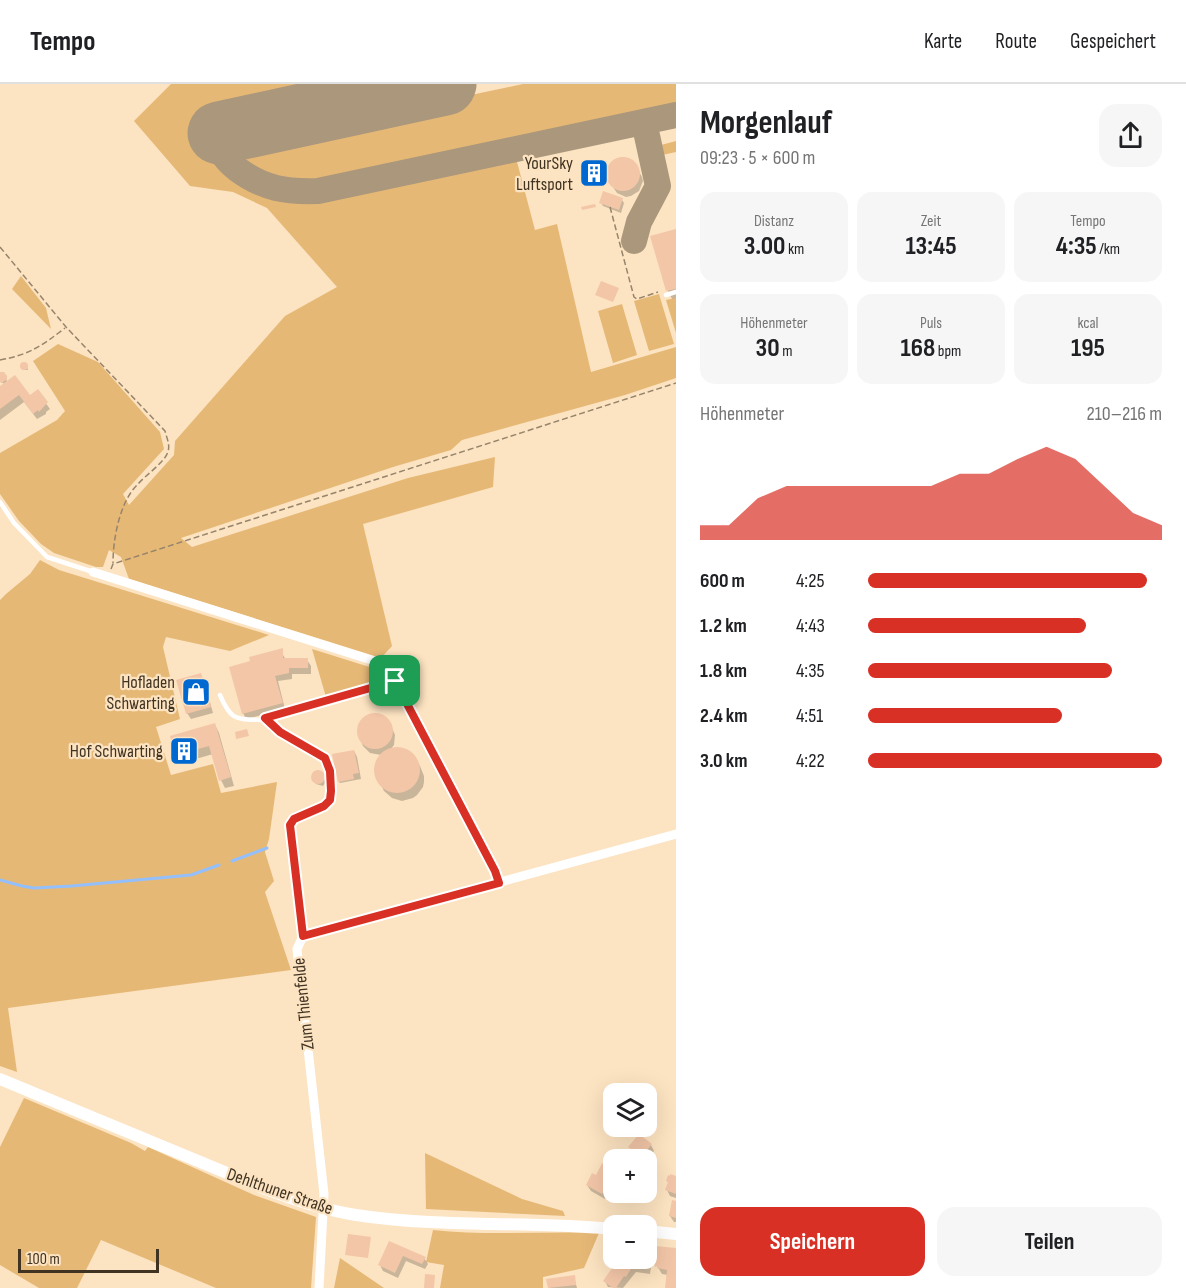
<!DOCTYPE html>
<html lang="de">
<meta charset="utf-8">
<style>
:root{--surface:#fff;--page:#f6f6f6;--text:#202124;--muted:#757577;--line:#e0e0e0;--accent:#d93025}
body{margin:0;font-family:"Sofia Sans Condensed",sans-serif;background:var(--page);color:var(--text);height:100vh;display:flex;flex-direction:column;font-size:22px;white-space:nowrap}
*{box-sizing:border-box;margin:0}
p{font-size:20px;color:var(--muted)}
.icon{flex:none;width:33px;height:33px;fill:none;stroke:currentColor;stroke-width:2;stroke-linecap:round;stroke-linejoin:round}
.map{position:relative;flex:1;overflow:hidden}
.sheet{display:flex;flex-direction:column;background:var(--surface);width:510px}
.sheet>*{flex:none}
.controls{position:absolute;left:603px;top:999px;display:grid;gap:12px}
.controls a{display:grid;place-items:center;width:54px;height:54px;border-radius:12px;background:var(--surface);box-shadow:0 6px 24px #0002;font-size:30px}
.scale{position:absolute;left:18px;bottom:15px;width:141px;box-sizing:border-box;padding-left:6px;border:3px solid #403322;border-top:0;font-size:16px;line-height:21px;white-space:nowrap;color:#403322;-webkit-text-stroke:4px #fce3c1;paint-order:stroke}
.pin{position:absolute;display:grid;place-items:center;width:51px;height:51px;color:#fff;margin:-26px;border-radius:12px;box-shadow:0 3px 9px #0006}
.round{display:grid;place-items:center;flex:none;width:63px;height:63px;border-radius:18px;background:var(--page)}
.summary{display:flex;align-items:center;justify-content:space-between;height:102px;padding:0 24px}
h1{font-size:33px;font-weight:700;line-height:45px}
.figures{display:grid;grid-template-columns:repeat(3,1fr);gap:9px;height:102px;padding:6px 24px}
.figures div{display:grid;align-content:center;border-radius:15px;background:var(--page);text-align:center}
.figures b{font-size:26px;font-weight:700}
.figures small{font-size:16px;font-weight:400}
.figures p{font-size:16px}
.chart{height:168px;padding:12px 24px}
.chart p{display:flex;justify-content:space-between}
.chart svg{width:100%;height:108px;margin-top:6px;fill:var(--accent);opacity:.7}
.cta{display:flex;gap:12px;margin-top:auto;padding:12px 24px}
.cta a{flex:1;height:69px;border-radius:18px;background:var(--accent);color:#fff;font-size:24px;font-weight:700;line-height:69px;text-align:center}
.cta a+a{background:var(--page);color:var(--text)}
ul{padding:0 24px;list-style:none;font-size:20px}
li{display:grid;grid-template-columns:96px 72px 1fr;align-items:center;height:45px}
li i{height:15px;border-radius:8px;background:var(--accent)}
header{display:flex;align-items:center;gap:36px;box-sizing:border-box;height:84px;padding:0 30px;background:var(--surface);border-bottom:2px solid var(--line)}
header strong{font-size:28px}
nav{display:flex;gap:33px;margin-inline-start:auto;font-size:21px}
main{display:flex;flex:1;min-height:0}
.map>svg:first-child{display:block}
</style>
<header>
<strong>Tempo</strong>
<nav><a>Karte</a><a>Route</a><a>Gespeichert</a></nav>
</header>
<main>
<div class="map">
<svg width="676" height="1204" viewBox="0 0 676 1204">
<rect width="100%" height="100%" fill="#fce3c1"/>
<path fill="#e6b876" d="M171,0H373L196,38L201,68C240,93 265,114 313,113L515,70L535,146L557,140L591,288L676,263V294L625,311L462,356L451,366L393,383L181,454L192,463L408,394L495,373L493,403L363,440L392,562L381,574L129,495L121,473L109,466L103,483H96L54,469L41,460L19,437L0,410V369L57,336L65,327L33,277L58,260L98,278L160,348L164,365L123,410L129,421L174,371L175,357L285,232L337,203L267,124L233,108L190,102L134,37Z
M523,0H676V25L313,101C278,101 265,97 236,79C233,70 233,67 239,60Z
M676,57V68L662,71L661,61Z
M21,192L46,224L51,245L12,205Z
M659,210L674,260L649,267L634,217Z
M676,214V249L666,216Z
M622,220L637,271L613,279L598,227Z
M40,476L59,486L269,551L230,567L166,553L163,563L180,635L156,643L171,691L213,680L221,709L277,698L269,755L265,768L274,797L265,808L291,886L8,924L17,988L0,982V516L6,510L30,490Z
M312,565L379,586L383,595L326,613Z
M24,1014L131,1059L145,1067L148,1063L254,1111L316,1133L311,1204H216L101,1156L77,1204H39L0,1181V1063Z
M425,1069L522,1115L563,1127L565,1132L426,1125Z
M433,1146C487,1152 543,1147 599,1149L584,1184L543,1193V1204H440L444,1181L426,1178Z
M340,1174L384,1204H334Z"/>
<path fill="#0003" d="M618,74H623L633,77L642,93L643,97L639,107L631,112L626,113L617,109L607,94L606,89L610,80Z
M596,79L602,102L596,103L594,99Z
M622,116L624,119L621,129L603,122L601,119Z
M676,146V214L672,215L668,207L652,153Z
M23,280H26L28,286H23Z
M0,289L6,292L7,299L29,313L37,307L50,325L46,328V330L37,335L24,318L0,336V303L5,300L0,298Z
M283,571L286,576H307L311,582V590H292V595L278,597L285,625L246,635L243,629Z
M201,591L204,597L213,629L191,635L187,629Z
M378,630L383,632L390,639L395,651L394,661L390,666L397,664L407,667L415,674L420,682L424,692V698L423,703L417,711L413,714L402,717L392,714L384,707L377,693L375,683L381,671L370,669L363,662L360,655L358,651V641L361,637L368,631Z
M215,641L219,649L234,702L225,704L221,696L213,670L182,679L177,671L172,653Z
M354,667L357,673L361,695L340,699L339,698Z
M316,688L322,689L324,694L326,698L323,702L316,700L314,696L313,692Z
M651,1061L654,1067L646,1076H627L633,1068L630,1063Z
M611,1085L614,1092L609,1100L611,1103L605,1115L591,1107L587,1101L596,1093Z
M676,1094V1114L670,1112L667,1106Z
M676,1118V1138H674L670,1132Z
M390,1159L424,1174L428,1180L425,1185L406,1177L398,1194L383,1187L380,1181Z
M676,1166V1204H666L668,1191L662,1190L654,1177Z
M648,1172L652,1178L650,1190L636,1188L623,1204L608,1203L605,1197L618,1178L614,1174H646Z
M574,1193L577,1204H549L548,1196Z"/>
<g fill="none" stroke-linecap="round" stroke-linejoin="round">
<path stroke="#93c0fc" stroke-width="3" d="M232,777L267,764
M0,796L22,802L34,804L72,802L191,791L219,781"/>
<path stroke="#aa977c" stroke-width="26" d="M219,49C219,53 219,58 220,63C223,73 230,79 237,85C264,105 286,108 318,107L676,31
M634,157L639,138L658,102L644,38"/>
<path stroke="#aa977c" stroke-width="63" d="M219,49L445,0"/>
</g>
<path fill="#f3c6a8" d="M606 90a17 17 0 1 1 34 0a17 17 0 1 1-34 0Z
M596,78L601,98L592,100L588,79Z
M603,107L623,114L619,126L599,119Z
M595,120L596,123L582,126L581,123Z
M676,145V205L666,207L650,152Z
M601,197L619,204L613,218L595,211Z
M20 282a4 4 0 1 1 8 0a4 4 0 1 1-8 0Z
M0,288H4L7,292V295L2,299L0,298Z
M15,291L30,311L38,305L48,318L39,328L38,326L33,330L19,311L0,325V302Z
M283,564V574H308V584H289V589L275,592L283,619L242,630L229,583L250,577L249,573Z
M201,589L211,623L186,630L176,596Z
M357 647a18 18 0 1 1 36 0a18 18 0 1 1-36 0Z
M215,639L231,693L219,697L209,662L176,671L170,652Z
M247,645L249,652L236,655L235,648Z
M374 686a23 23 0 1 1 46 0a23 23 0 1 1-46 0Z
M354,666L359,689L353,690L354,695L338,698L332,670Z
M311 693a7 7 0 1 1 14 0a7 7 0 1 1-14 0Z
M639,1050L652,1060L639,1076H625L632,1066L628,1063Z
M602,1079L612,1084L606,1095L609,1096L602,1110L586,1101L592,1089L596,1091Z
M670,1090L676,1092V1110L665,1106L668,1098L666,1097L668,1091L670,1092Z
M672,1116L676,1117V1134L669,1132Z
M348,1150L371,1153L368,1174L345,1171Z
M389,1157L426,1173L422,1180L403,1172L395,1189L378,1181Z
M655,1162L676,1164V1204H665L667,1186L657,1184V1182L655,1183L654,1177H653Z
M646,1171H649L647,1185L632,1183L626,1193L624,1192L616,1204H613L603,1197L619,1174H646Z
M425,1190L435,1191L434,1204H424Z
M575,1191L576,1201L548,1204L546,1195Z"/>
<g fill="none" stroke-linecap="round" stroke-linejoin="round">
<path stroke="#96846b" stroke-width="1.5" stroke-dasharray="6 3" stroke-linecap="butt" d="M610,123L634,213L637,215L658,208
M0,163L66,243L165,347C167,355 171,362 167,370C164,378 145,392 138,400C120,417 113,454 113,479
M0,276C29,271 43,261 65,244
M111,485L113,480L676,299
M623,1138L639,1140"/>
<path stroke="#fff" stroke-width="4.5" d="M666,211L676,208
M0,418L14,439L47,473L93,488
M220,611C231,637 236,635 261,636L395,597
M265,634L280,648L325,674L330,687L331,707L330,716L324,722L293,735L290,741L303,852"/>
<path stroke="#fff" stroke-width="9" d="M93,488L381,579L395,597L495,787L499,799
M319,1204L324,1110L297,865L303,852L676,750"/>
<path stroke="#fff" stroke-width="12" d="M0,995L263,1104C293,1115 324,1126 356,1131C441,1144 528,1137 614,1145
M646,1147L676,1150"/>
</g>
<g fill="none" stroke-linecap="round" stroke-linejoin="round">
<g stroke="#fff" stroke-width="12">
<path id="route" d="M395,597L495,787L499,799L303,852L290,741L294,735L324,722L330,716L331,707L330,687L325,674L280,648L265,634Z"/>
</g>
<use href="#route" stroke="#d93025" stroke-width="8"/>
</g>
<defs>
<g id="building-square" transform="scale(1.5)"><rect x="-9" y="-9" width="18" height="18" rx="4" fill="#0069d1" stroke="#fce3c1"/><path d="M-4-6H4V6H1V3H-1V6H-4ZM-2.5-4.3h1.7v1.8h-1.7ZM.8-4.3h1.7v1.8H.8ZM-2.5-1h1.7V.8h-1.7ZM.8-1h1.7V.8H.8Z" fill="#fff"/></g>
<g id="shop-square" transform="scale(1.5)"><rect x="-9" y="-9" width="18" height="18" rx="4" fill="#0069d1" stroke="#fce3c1"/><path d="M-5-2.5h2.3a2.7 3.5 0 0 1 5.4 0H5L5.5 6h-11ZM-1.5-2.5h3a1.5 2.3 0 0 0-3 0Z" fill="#fff"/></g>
</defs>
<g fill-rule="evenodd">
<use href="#building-square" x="594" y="89"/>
<use href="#shop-square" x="196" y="608"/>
<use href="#building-square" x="184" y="667"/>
</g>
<g text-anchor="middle" stroke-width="4.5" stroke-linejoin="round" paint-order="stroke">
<g font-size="18" fill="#403322" stroke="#fce3c1" text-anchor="end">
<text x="573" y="85">YourSky<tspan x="573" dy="21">Luftsport</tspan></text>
<text x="175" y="604">Hofladen<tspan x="175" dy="21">Schwarting</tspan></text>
<text x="163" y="673">Hof Schwarting</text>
</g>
<g font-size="18" fill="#403322" stroke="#fce3c1">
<text transform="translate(303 920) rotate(-96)" y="6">Zum Thienfelde</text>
<text transform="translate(280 1107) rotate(19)" y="6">Dehlthuner Straße</text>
</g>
</g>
</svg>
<div class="controls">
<a><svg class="icon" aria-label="layers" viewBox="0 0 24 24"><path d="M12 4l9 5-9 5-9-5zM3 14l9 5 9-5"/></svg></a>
<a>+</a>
<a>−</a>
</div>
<div class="scale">100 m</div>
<div class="pin" style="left:395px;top:597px;background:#1e9e55"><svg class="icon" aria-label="arrive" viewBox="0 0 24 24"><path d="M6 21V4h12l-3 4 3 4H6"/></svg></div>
</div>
<section class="sheet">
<div class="summary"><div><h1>Morgenlauf</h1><p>09:23 · 5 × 600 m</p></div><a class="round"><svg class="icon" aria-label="share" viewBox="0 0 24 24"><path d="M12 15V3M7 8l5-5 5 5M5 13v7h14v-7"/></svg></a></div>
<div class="figures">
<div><p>Distanz</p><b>3.00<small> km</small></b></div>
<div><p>Zeit</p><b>13:45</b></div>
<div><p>Tempo</p><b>4:35<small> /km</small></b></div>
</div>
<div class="figures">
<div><p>Höhenmeter</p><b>30<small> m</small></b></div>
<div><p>Puls</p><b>168<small> bpm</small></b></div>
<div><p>kcal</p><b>195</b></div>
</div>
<div class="chart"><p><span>Höhenmeter</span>210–216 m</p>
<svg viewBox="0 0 160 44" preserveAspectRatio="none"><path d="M0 44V38L10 38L20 27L30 22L40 22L50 22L60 22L70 22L80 22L90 17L100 17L110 11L120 6L130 11L140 22L150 33L160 38V44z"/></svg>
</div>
<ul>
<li><b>600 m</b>4:25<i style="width:95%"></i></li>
<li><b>1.2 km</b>4:43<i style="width:74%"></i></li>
<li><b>1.8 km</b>4:35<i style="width:83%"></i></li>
<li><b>2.4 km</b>4:51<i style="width:66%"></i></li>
<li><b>3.0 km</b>4:22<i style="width:100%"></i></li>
</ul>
<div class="cta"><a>Speichern</a><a>Teilen</a></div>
</section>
</main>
